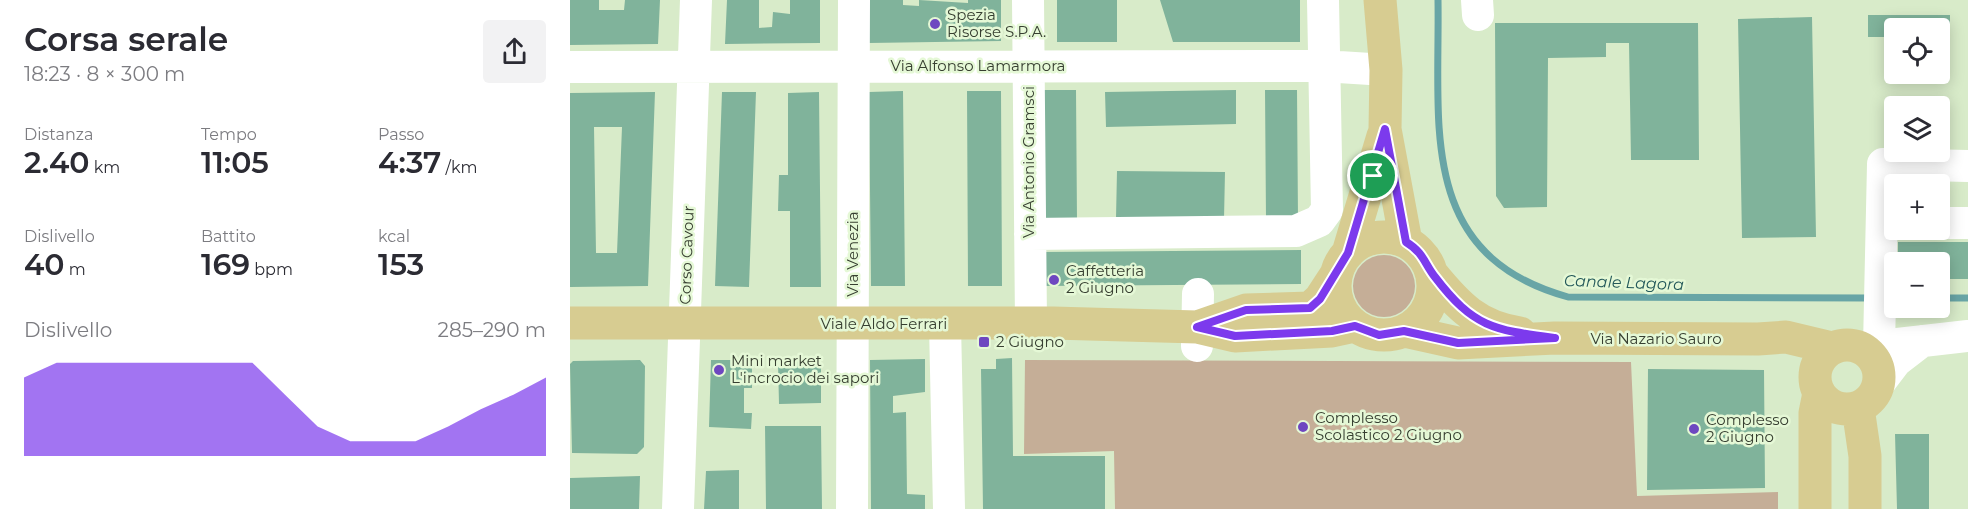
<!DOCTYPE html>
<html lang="it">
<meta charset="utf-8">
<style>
:root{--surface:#fff;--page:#f2f2f3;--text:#2b2b33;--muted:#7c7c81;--accent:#7c3aed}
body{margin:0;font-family:Montserrat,sans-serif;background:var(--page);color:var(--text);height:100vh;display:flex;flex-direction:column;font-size:22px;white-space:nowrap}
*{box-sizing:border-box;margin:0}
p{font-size:20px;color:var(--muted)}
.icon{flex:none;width:33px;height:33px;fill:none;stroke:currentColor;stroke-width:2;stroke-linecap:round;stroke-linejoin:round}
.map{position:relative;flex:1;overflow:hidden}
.drawer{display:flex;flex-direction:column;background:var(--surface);width:570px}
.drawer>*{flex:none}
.tools{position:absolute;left:1314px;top:18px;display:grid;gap:12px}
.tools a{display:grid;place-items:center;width:66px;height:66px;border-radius:6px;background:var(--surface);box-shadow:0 3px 15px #0003;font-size:30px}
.pin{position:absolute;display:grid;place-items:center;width:51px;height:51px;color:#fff;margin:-26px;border:3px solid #fff;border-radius:50%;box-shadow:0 2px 6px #0007}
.round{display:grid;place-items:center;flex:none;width:63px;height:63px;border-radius:6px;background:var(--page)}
.headline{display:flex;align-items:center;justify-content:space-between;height:102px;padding:0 24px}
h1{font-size:33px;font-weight:600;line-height:45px}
.figures{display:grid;grid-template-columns:repeat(3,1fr);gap:9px;height:102px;padding:6px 24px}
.figures div{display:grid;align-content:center}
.figures b{font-size:30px;font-weight:600}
.figures small{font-size:16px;font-weight:400}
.figures p{font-size:16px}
.chart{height:168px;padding:12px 24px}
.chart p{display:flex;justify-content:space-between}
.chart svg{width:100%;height:108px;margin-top:6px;fill:var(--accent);opacity:.7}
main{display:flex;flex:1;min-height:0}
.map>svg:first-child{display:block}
</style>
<main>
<section class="drawer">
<div class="headline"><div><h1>Corsa serale</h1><p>18:23 · 8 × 300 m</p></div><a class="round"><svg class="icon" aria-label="share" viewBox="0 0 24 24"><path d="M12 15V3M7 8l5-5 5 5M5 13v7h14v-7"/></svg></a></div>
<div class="figures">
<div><p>Distanza</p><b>2.40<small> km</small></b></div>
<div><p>Tempo</p><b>11:05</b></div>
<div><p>Passo</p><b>4:37<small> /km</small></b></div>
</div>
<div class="figures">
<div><p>Dislivello</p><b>40<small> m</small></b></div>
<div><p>Battito</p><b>169<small> bpm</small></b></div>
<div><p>kcal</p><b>153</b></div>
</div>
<div class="chart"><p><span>Dislivello</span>285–290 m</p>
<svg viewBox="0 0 160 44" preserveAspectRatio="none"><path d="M0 44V12L10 6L20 6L30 6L40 6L50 6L60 6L70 6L80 19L90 32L100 38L110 38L120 38L130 32L140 25L150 19L160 12V44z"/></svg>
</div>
</section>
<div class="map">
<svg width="1398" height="509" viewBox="0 0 1398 509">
<rect width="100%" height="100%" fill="#d8ebc9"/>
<path fill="#c5ae97" d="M783 286a31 31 0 1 1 62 0a31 31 0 1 1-62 0Z
M455,360L1061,362L1067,496L1208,492V509H545L544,451L454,454Z"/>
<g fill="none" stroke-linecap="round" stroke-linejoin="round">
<path stroke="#68a5a6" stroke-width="7" d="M868,0C870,125 846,255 998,297L1301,298
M1370,298H1398"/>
</g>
<path fill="#80b39b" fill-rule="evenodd" d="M0,0H29V10H54L55,0H90L88,44L0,45Z
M157,0H189V28L202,27L203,12L220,14V0H250V43L155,44Z
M298,0H333V5L349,6V0L398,3V0H431V41L299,43Z
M487,0H547V42H487Z
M590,0H730V42H603Z
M1298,15H1380V37H1370V28H1324V37H1298Z
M1242,17L1246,237L1172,238L1168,19Z
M925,23H1128L1129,160H1061L1059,43H1036V57L978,58L977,207L934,208L926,196Z
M471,90H506L507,221H472Z
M666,90V124L536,127L535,92Z
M695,90H727L728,220H696Z
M333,91L335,286H301L299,92Z
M397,91H431L432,286H398Z
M85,92L78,286L0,287V93ZM24,127H52L47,253H26Z
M152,92H186L179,287L145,286Z
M249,92L251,287H220V211H208L209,175H218V93Z
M547,171L655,172L654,219L546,218Z
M1328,242H1398V279H1370V262H1328Z
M731,250V284L472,286V252Z
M442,358L443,456H535V509H413L411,369H426V359Z
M355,359V392L323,396V413L336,412L337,494L355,495V509H301L300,360Z
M70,360L75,366L74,447L67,454L2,453L0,364L3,361Z
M141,360H182V388H174V413H182L181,429L139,427Z
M251,360V403L209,404L208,362Z
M1078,369L1194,370L1195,488L1077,490Z
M195,426H251L252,509H196Z
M1325,434H1359V509H1327Z
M169,470V509H134L136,471Z
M70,476L69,509H0V478Z"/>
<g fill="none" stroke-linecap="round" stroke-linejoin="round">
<path stroke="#fff" stroke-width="32" d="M458,0L461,323
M907,0L908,15
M0,67L753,66L816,70
M1370,223H1398
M460,234L726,231L749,221L757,210L753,0
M375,324L379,509
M627,346L628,294
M1309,346L1313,164L1398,166
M1292,348L1398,336
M1310,382L1326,361L1352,341
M108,509L126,0
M282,509L284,0"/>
<path stroke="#d7cc91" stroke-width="33" d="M810,0L816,70L815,129L836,242
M765 286a49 49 0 1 1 98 0a49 49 0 1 1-98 0Z
M778,253L813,136
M862,274C888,306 908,327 950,333
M0,323H483L627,327L665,336L762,331L785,326
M627,327L676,310L740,308L750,299L767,273
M834,331L888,343L985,338L1188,339L1216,337L1262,348
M1245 377a32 32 0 1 1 64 0a32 32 0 1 1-64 0Z
M1288,408L1295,456V509
M1245,509V413L1249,393"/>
</g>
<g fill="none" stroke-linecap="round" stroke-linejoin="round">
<g stroke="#fff" stroke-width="12">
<path id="route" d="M815,129L836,242C854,253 854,263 865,277C904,328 924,330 985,338L888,343L834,331L809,335L785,326L762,331L665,336L627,327L676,310L740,308L750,299L778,253Z"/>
</g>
<use href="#route" stroke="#7c3aed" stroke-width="8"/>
</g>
<g fill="#6e47c0" stroke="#e5f8d6" stroke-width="2">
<circle cx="365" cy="24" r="6"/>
<circle cx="484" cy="280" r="6"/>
<rect x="408" y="336" width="12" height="12" rx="3"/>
<circle cx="149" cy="370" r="6"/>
<circle cx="733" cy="427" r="6"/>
<circle cx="1124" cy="429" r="6"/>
</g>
<g text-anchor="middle" stroke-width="5" stroke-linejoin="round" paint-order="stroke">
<g font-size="15" fill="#373f31" stroke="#e5f8d6" text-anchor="start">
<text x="377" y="20">Spezia<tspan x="377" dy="17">Risorse S.P.A.</tspan></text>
<text x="496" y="276">Caffetteria<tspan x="496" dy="17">2 Giugno</tspan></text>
<text x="426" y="347">2 Giugno</text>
<text x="161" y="366">Mini market<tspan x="161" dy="17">L'incrocio dei sapori</tspan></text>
<text x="745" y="423">Complesso<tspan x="745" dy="17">Scolastico 2 Giugno</tspan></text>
<text x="1136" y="425">Complesso<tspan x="1136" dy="17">2 Giugno</tspan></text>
</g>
<g font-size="15" fill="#373f31" stroke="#e5f8d6">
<text x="408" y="71">Via Alfonso Lamarmora</text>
<text transform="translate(459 162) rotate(-90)" y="5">Via Antonio Gramsci</text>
<text transform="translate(283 254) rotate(-90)" y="5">Via Venezia</text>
<text transform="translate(117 255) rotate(-88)" y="5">Corso Cavour</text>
<text x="314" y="329">Viale Aldo Ferrari</text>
<text x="1086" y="344">Via Nazario Sauro</text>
</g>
<g font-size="16" font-style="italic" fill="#24595a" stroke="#e5f8d6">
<text transform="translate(1054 282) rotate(2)" y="6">Canale Lagora</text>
</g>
</g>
</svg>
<div class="tools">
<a><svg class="icon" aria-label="locate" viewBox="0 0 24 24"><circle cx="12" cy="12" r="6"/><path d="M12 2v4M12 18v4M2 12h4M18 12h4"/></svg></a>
<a><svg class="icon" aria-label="layers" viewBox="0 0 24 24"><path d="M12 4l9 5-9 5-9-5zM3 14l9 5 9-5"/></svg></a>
<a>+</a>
<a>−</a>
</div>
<div class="pin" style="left:803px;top:176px;background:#1e9e55"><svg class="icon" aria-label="arrive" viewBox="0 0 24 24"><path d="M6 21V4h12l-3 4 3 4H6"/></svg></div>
</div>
</main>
